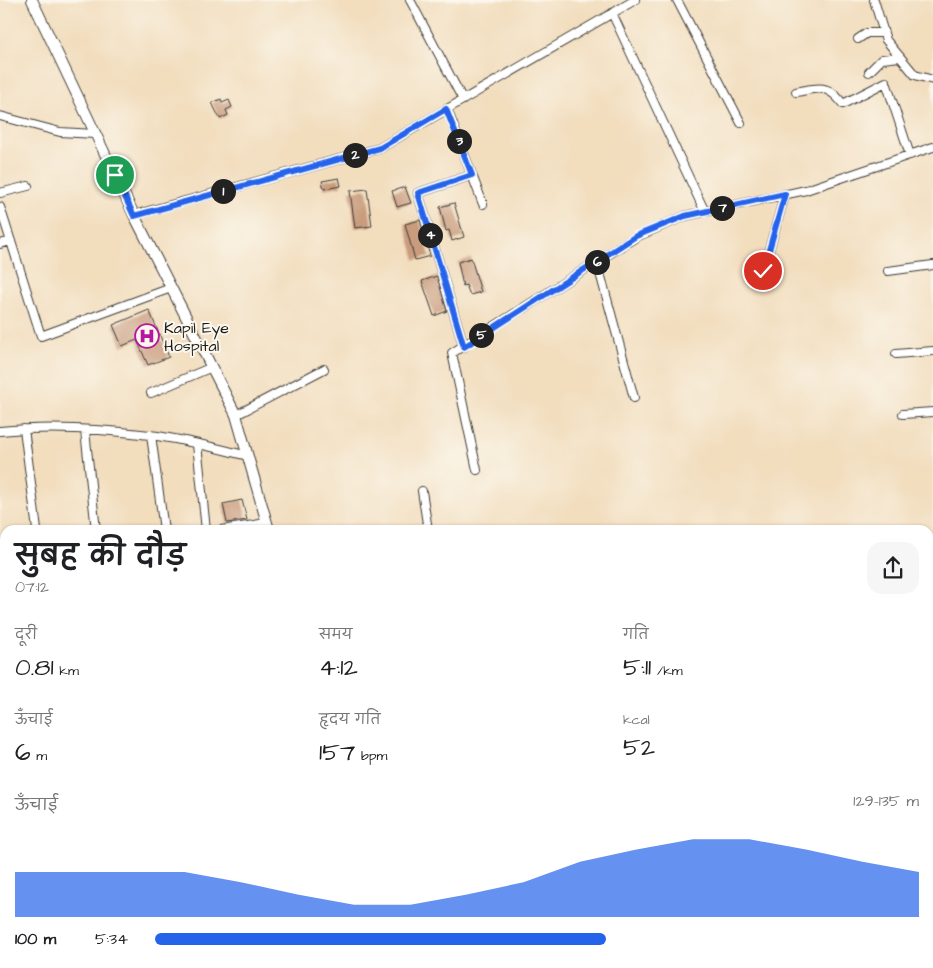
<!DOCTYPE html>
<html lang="hi">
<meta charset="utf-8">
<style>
:root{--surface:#fff;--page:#f6f6f6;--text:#202124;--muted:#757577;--accent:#2563eb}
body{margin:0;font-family:"Architects Daughter","Playpen Sans Deva",sans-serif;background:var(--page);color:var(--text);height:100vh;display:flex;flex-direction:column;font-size:19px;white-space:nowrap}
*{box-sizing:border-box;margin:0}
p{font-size:16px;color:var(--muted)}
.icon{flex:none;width:28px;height:28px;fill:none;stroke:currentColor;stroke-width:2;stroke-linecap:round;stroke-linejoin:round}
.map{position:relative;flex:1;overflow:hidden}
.panel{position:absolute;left:0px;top:525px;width:934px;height:444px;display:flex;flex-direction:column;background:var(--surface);border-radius:15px 15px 0 0;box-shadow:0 1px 4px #0004}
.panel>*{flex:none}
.pin{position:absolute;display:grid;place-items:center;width:42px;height:42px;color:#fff;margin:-21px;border:2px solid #fff;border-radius:50%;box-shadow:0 1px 5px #0007}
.km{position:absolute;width:25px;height:25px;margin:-12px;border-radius:50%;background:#222;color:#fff;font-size:14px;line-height:25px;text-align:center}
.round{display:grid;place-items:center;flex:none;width:52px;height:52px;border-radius:15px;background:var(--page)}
.summary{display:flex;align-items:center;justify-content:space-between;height:85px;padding:0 15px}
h1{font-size:28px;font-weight:600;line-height:38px}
.stats{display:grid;grid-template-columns:repeat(3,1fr);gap:8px;height:85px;padding:5px 15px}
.stats div{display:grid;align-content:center}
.stats b{font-size:25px;font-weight:600}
.stats small{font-size:14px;font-weight:400}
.stats p{font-size:14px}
.chart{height:140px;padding:10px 15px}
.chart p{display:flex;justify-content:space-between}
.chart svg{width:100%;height:90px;margin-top:5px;fill:var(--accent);opacity:.7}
ul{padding:0 15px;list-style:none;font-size:16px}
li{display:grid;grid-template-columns:80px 60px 1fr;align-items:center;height:38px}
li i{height:12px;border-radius:6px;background:var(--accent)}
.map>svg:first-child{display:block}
</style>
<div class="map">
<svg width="933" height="968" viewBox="0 0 933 968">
<rect width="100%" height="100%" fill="#fbf7ec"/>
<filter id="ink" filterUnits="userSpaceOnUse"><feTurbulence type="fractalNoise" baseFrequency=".02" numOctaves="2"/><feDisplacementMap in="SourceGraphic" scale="10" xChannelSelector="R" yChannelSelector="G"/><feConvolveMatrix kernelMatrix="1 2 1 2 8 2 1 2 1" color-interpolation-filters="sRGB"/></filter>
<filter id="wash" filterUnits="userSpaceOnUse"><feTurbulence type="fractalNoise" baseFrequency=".0096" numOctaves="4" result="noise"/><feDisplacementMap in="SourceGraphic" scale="20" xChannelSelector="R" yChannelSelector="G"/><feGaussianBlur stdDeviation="1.12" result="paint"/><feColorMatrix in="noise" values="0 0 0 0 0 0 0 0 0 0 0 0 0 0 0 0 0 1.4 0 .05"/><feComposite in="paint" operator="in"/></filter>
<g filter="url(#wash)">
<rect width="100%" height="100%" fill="#f2ddbd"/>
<g id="blocks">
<path fill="#c99c7e" d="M221,99L222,103L229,100L232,107L226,110L228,115L220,119L212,103Z
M339,178L341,186L324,189L322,181Z
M405,187L411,203L397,207L392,191Z
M367,189L372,226L355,228L350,191Z
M454,203L464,237L452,241L449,230L446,231L440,207Z
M420,220L430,256L415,260L405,224Z
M471,258L481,292L470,295L466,285L463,286L458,262Z
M437,276L447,311L434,316L422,281Z
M149,310L169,357L148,365L137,340L122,346L113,325Z
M242,500L247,520L227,523L223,504Z"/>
</g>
</g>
<g filter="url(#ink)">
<use href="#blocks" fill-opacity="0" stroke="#3c3934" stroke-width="1"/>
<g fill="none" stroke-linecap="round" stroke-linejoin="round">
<g stroke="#3c3934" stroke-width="10">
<path id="minor" d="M410,0L463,100
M677,0L741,123
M874,0L886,40L915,75L933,80
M612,13L705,212
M858,39L867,33H884
M869,72L882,59L900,57
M796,92C819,88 827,83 843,104L886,82L910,155
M447,109L483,204
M0,116L60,132L95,134
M0,193L28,186
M0,207L41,336L171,288
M134,215L380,148L635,0
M0,244L11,241
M597,262L634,398
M763,271L785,194
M888,271L933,265
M464,347L418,193L472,175
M896,354L933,351
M151,393L212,367
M903,414L933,412
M236,415L324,369
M24,429L37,530
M0,431C49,426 101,429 150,435C183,439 216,448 248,456
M85,431L96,530
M151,435L164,530
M197,444L206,530
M477,470L452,353L636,237L685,216L806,190L933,147
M422,491L428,530
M221,530L267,523
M0,562L5,561
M0,701L5,700
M0,774L5,773
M929,800H933
M0,877L5,890
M0,909L5,907
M188,964L191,968
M253,964L255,968
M318,964L320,968
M621,964L622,968
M715,964L716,968
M885,964V968
M35,968L40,964
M165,968L167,964"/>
</g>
<g stroke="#3c3934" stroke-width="12">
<path id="tertiary" d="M32,0L134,215L236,415L269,530
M399,964L400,968"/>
</g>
<use href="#minor" stroke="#fff" stroke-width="8"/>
<use href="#tertiary" stroke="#fff" stroke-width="10"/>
</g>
</g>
<g fill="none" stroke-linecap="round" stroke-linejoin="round" filter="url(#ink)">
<g stroke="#fff" stroke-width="10">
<path id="route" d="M115,175L134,216L380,148L446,109L472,175L418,193L464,347L636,236L685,216L785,194L763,271"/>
</g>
<use href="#route" stroke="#2563eb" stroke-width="6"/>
</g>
<defs>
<g id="hospital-ring" transform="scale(1.25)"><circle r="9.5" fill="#fbf7ec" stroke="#b5179e" stroke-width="1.5"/><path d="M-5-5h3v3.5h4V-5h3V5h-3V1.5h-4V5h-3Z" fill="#b5179e"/></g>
</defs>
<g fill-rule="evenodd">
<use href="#hospital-ring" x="147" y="336"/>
</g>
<g text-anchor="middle" stroke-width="4" stroke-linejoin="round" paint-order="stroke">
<g font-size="16" fill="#1c1c1c" stroke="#fbf7ec" text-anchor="start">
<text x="164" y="333">Kapil Eye<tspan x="164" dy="18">Hospital</tspan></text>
</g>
</g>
</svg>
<div class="pin" style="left:115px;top:175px;background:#1e9e55"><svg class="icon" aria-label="arrive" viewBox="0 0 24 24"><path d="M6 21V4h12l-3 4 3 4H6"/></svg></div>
<div class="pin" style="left:763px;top:271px;background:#d93025"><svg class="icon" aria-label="check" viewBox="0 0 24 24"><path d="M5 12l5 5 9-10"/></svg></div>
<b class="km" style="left:223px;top:191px">1</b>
<b class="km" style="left:355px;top:155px">2</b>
<b class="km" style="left:459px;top:141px">3</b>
<b class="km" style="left:430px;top:235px">4</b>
<b class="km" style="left:481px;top:335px">5</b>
<b class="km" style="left:597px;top:262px">6</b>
<b class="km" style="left:722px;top:208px">7</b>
<section class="panel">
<div class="summary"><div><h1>सुबह की दौड़</h1><p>07:12</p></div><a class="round"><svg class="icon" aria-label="share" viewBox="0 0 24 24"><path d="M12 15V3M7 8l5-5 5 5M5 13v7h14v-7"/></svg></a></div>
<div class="stats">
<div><p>दूरी</p><b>0.81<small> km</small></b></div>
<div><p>समय</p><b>4:12</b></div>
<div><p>गति</p><b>5:11<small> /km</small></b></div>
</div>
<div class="stats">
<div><p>ऊँचाई</p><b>6<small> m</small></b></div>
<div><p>हृदय गति</p><b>157<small> bpm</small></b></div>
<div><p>kcal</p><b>52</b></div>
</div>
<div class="chart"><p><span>ऊँचाई</span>129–135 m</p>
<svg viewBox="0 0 160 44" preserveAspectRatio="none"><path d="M0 44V22L10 22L20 22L30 22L40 27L50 33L60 38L70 38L80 33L90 27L100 17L110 11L120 6L130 6L140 11L150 17L160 22V44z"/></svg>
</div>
<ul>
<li><b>100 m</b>5:34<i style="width:59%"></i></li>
</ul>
</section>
</div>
